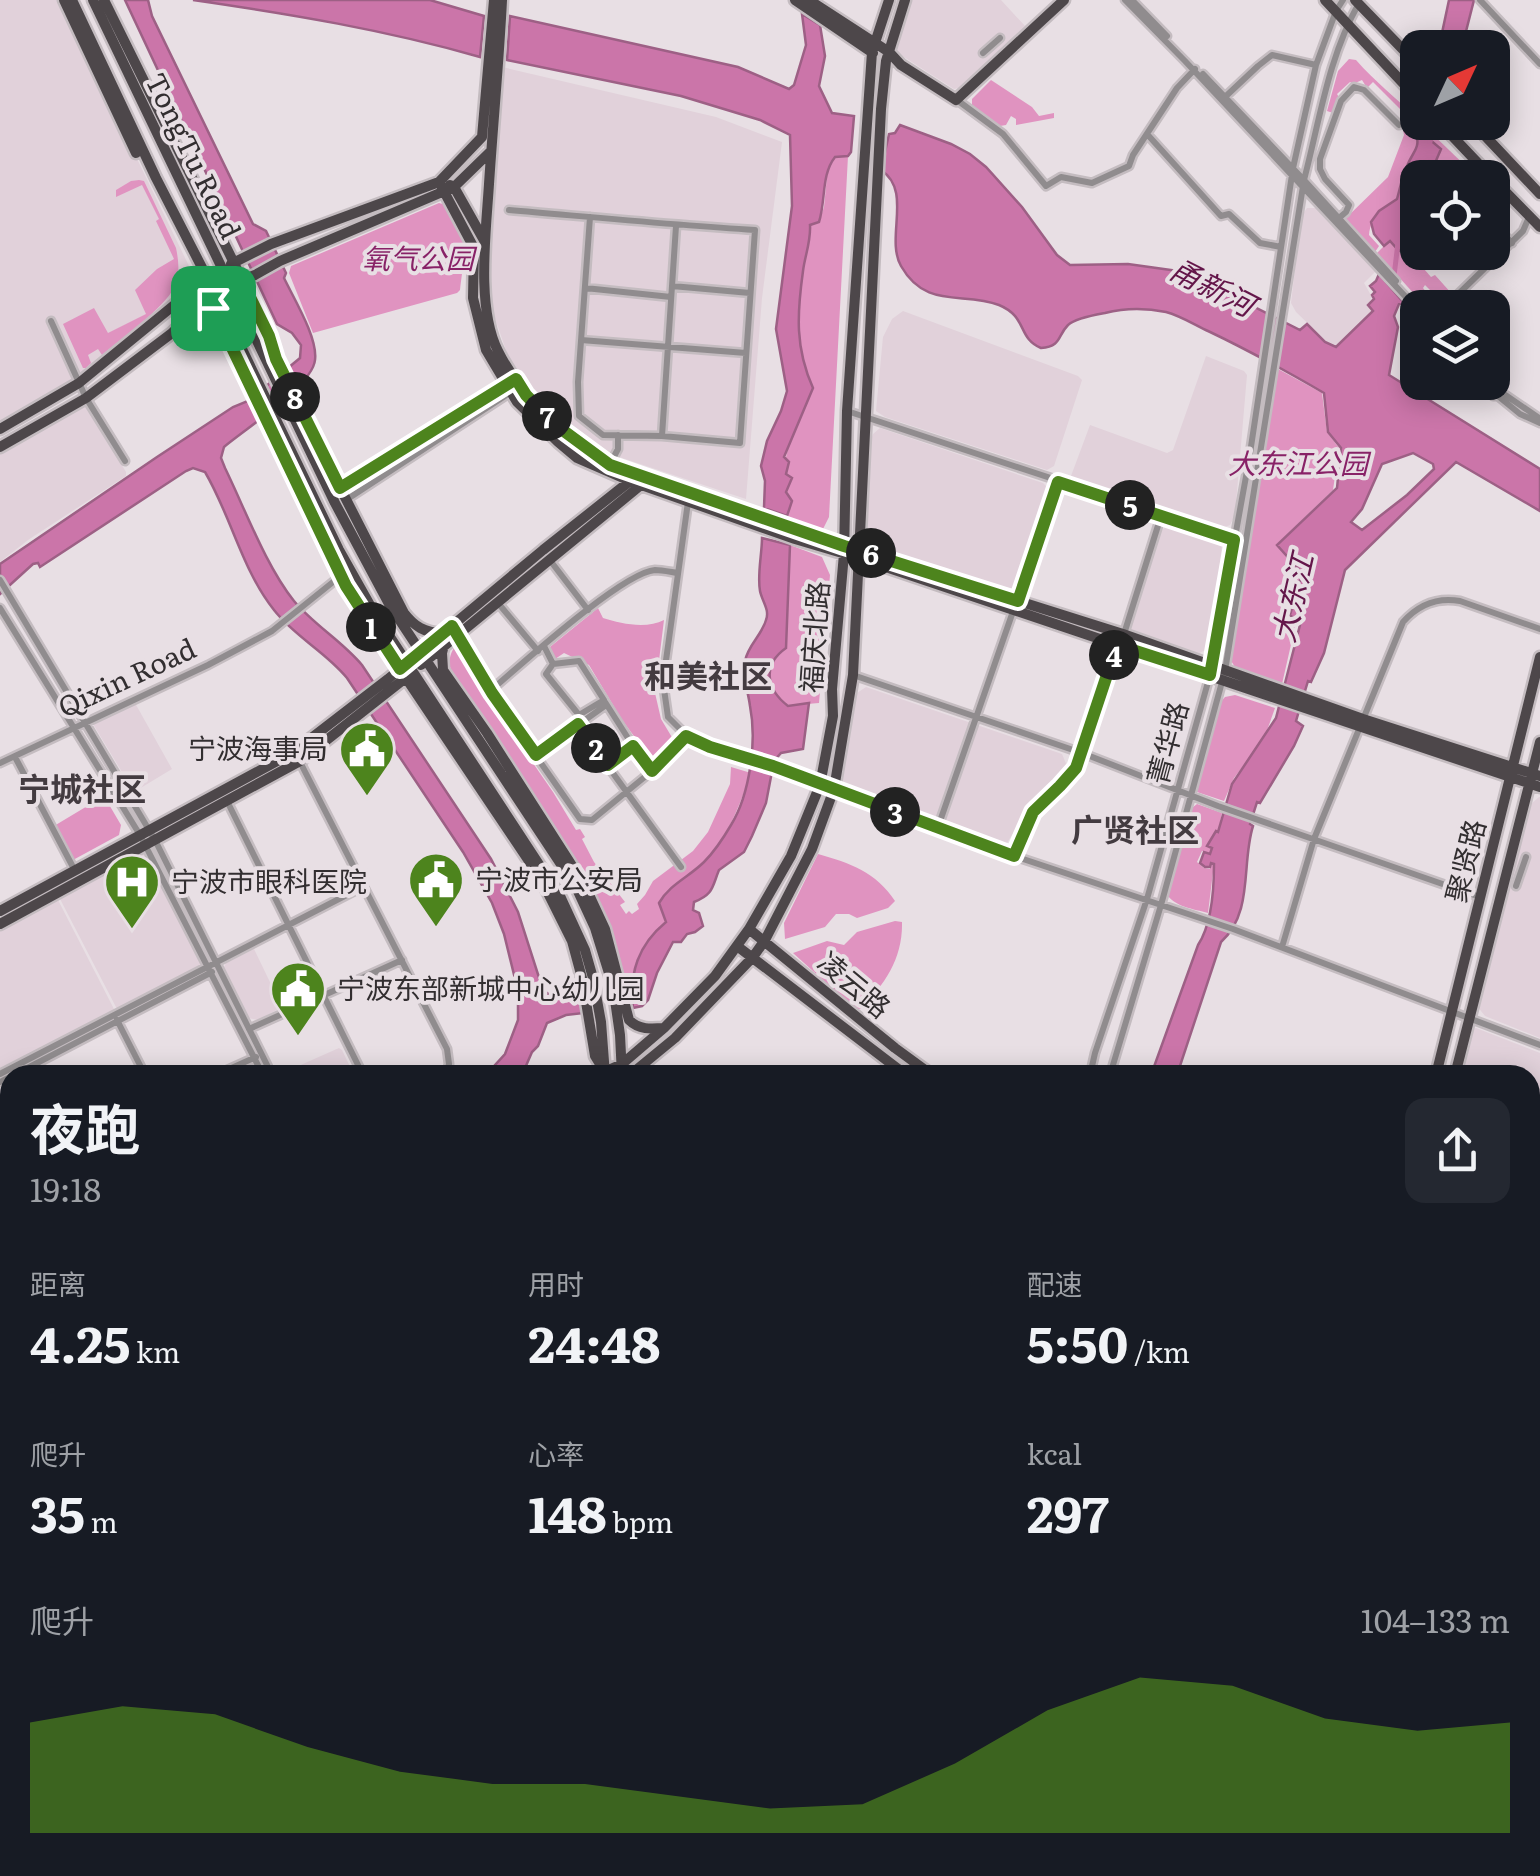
<!DOCTYPE html>
<html lang="zh">
<meta charset="utf-8">
<style>
:root{--surface:#171b24;--page:#242831;--text:#f1f3f6;--muted:#9ea1a6;--accent:#4d841d}
body{margin:0;font-family:Literata,"Noto Sans SC",serif;background:var(--page);color:var(--text);height:100vh;display:flex;flex-direction:column;font-size:38px;white-space:nowrap}
*{box-sizing:border-box;margin:0}
p{font-size:32px;color:var(--muted)}
.icon{flex:none;width:55px;height:55px;fill:none;stroke:currentColor;stroke-width:2;stroke-linecap:round;stroke-linejoin:round}
.map{position:relative;flex:1;overflow:hidden}
.panel{position:absolute;left:0px;top:1065px;width:1540px;height:812px;display:flex;flex-direction:column;background:var(--surface);border-radius:30px 30px 0 0;box-shadow:0 5px 25px #0003}
.panel>*{flex:none}
.needle{width:65px;rotate:46deg}
.buttons{position:absolute;left:1400px;top:30px;display:grid;gap:20px}
.buttons a{display:grid;place-items:center;width:110px;height:110px;border-radius:20px;background:var(--surface);box-shadow:0 5px 25px #0003;font-size:50px}
.pin{position:absolute;display:grid;place-items:center;width:85px;height:85px;color:#fff;margin:-42px;border-radius:20px;box-shadow:0 5px 15px #0006}
.km{position:absolute;width:50px;height:50px;margin:-25px;border-radius:50%;background:#222;color:#fff;font-size:28px;line-height:50px;text-align:center}
.round{display:grid;place-items:center;flex:none;width:105px;height:105px;border-radius:20px;background:var(--page)}
.head{display:flex;align-items:center;justify-content:space-between;height:170px;padding:0 30px}
h1{font-size:55px;font-weight:700;line-height:75px}
.stats{display:grid;grid-template-columns:repeat(3,1fr);gap:15px;height:170px;padding:10px 30px}
.stats div{display:grid;align-content:center}
.stats b{font-size:50px;font-weight:700}
.stats small{font-size:28px;font-weight:400}
.stats p{font-size:28px}
.chart{height:280px;padding:20px 30px}
.chart p{display:flex;justify-content:space-between}
.chart svg{width:100%;height:180px;margin-top:10px;fill:var(--accent);opacity:.7}
.map>svg:first-child{display:block}
</style>
<div class="map">
<svg width="1540" height="1876" viewBox="0 0 1540 1876">
<rect width="100%" height="100%" fill="#e8dfe4"/>
<path fill="#e1d1da" d="M0,0H60L189,266L191,278L183,288L96,365L68,385L0,422Z
M912,0H1001L1025,26L959,88L954,89L896,52Z
M502,67L716,117L782,142L762,298L746,499L619,457L595,446L560,423L530,392L508,356L491,307L488,268Z
M1307,208H1318L1376,271L1364,283L1372,297L1368,305L1372,311L1341,342L1336,345L1326,341L1296,312L1291,303L1301,217Z
M903,311L1078,376L1082,380L1054,466L1047,470L885,417L876,411L883,337L892,319Z
M1206,356L1244,371L1247,375L1235,515L1230,525L1220,529L1077,480L1071,476L1090,425L1167,453L1173,450Z
M83,406L87,407L126,472V476L28,540L0,562V452L38,429Z
M880,428L1043,483L1047,487L1049,493L1015,587L1011,592L1007,593L882,554L871,547L867,539L870,442L873,434Z
M1166,525L1222,544L1212,638L1205,650L1198,654L1137,636L1128,626L1158,536Z
M866,687L1062,754L1067,766L1060,779L1025,814L1007,843L997,846L847,789L842,782L852,716L857,693Z
M135,703L172,769L134,792L93,724Z
M1539,797H1540V1038L1485,1016L1477,1006L1525,816L1530,805Z
M144,850L204,966L117,1009L59,897Z
M57,898L115,1011L0,1071V928Z
M254,949L282,1007L258,1020L248,1018L224,972V967L226,963Z
M1476,1028L1540,1053V1311L1530,1307V1075H1457L1470,1029Z
M339,1048L342,1050L354,1075H278Z
M10,1807V1868H248L258,1876H0V1813Z"/>
<path fill="#e093c0" d="M1349,59L1356,60C1375,82 1397,98 1417,119L1418,122L1421,123L1477,177H1459L1458,172C1451,168 1445,170 1441,177H1429L1440,149L1416,128C1420,153 1416,146 1406,166C1402,176 1400,189 1397,199C1382,210 1371,215 1369,235L1379,246L1375,252L1345,219L1388,177L1404,135L1402,125L1409,118L1373,82L1367,88L1362,80L1353,84L1350,82L1337,94L1341,101L1336,114L1327,111L1338,71Z
M991,80L1032,107L1039,116L1054,113V118L1016,125V119L1011,116L1006,125L1000,126L972,105V99Z
M841,155L848,156L829,517L821,533L785,521L792,501C770,470 800,419 813,388C796,348 797,313 803,271C805,253 811,243 810,224L819,222L824,207L828,166L835,157Z
M139,180L144,181L176,248C179,262 180,275 174,288C163,309 121,339 102,355L98,349L88,355L91,363L86,368H83L63,324L94,308L108,333L146,314L135,290L157,269L174,259L156,221L159,219L142,185L116,197V190L131,181Z
M439,203C443,204 450,205 454,209C471,223 462,271 460,290L457,293L313,333L289,273L291,266Z
M1389,241L1405,258L1412,252L1420,259L1418,262L1431,277L1435,275L1452,294L1446,301H1441L1425,285L1423,288L1438,307H1426L1377,253Z
M1278,369L1322,393L1327,432L1339,448L1333,490L1276,545L1302,573L1288,619L1295,627L1282,684L1238,672L1230,659L1262,451Z
M790,545L822,557L830,575L819,703C808,703 795,708 786,704C761,692 768,661 786,648Z
M598,608L603,618C621,624 647,629 664,620L655,693L661,719L673,739L668,752L654,763L622,720L589,665L564,653L555,659L545,651Z
M457,643L483,686L485,694L553,792L576,830L580,829L585,837L582,839L594,862L625,902L620,905L626,914L629,911L632,914L639,909L637,904L645,895L653,881L693,851L708,832L730,784L731,767L751,773C739,806 728,840 700,865C686,878 669,885 659,903L666,922C642,942 635,958 631,988H626L607,926L455,681C448,666 447,657 457,643Z
M1235,695L1275,708L1264,739L1234,778L1224,801L1197,792L1195,788L1218,705L1225,697Z
M104,796L121,825L119,835L73,860L54,826Z
M1197,804L1222,813L1218,832L1216,831L1207,845L1212,848L1210,854L1202,851L1197,862L1204,868L1210,869L1211,863L1214,864L1208,913C1194,909 1174,907 1166,893L1188,811Z
M818,854C850,863 876,872 895,901L888,908L857,918L849,914H836L825,927L785,939L784,923Z
M895,921L902,922C903,958 885,984 861,1009H855L793,953L827,941L844,945L857,932Z
M10,1384V1583L0,1593V1390Z"/>
<path fill="#cb75a9" stroke="#9d6085" stroke-width="2.5" fill-rule="evenodd" d="M125,0H148L152,16L253,224L266,231L286,273L284,278C294,299 318,338 315,360C313,385 244,430 224,447L221,458L225,468C245,509 266,566 294,601C314,625 342,641 362,665L491,859L518,912L543,990L555,999L581,995L584,1013L566,1015L547,1023L538,1046L532,1052L522,1075H486L505,1054L518,1020V991L504,934L492,903L463,852L347,678C326,652 295,637 274,610C242,570 231,516 205,472L193,468L186,471L40,567L38,563L33,564L0,594V564L157,457L233,407L248,401L300,358L301,345L292,333L277,324Z
M193,0H430L484,16L480,57C386,30 290,14 193,0Z
M1449,0H1474L1462,47H1439Z
M802,14L820,25L825,56L819,86L832,113L854,116L851,152L848,156L835,157C821,175 826,200 819,222L810,225C811,242 805,255 803,271C797,314 795,348 813,388L784,457L789,462L786,474L792,478L786,492L792,501L787,516L764,508L765,481L761,466L767,441L781,411L787,391L776,329L792,206L790,135L760,120L681,96L507,60L510,16L738,67L789,89L794,85L806,45Z
M900,125L951,144L970,154L986,167L1022,207L1057,255L1070,265L1128,264L1185,272L1300,330L1307,324L1325,342L1336,347L1373,311L1368,305L1374,299L1372,295L1375,292L1370,286L1376,281L1379,274L1404,303L1399,304L1394,316L1398,327L1389,375L1540,469V511L1456,462L1345,570L1324,653L1311,682L1308,681L1296,721L1303,726L1294,746L1260,803L1257,802L1250,824L1253,826C1241,864 1254,912 1221,942L1177,1075H1151L1198,945C1212,924 1214,889 1214,864L1211,863L1210,867H1205L1200,863L1204,852L1210,854L1212,848L1207,846L1216,831L1218,832L1232,784L1276,718L1300,625L1290,615L1302,573L1277,545L1337,488L1341,448L1328,432L1324,393C1286,371 1248,350 1208,331C1195,325 1181,316 1166,312C1147,308 1124,308 1105,313C1094,315 1076,318 1068,325C1057,336 1062,346 1041,348C1017,338 1028,317 999,305C963,291 926,310 901,266C885,238 913,191 881,170L889,134L895,133ZM1413,453L1433,464L1434,469L1407,495L1362,530L1351,522L1362,509L1382,464Z
M1415,127L1441,149L1429,177L1418,178L1417,213L1413,224L1417,234L1406,245L1411,251L1406,256L1401,251L1403,248L1399,251L1390,241L1384,246L1374,234L1371,222L1379,211L1397,199C1400,189 1402,176 1407,166C1415,147 1421,150 1415,127Z
M762,538L790,545L786,648C762,665 766,689 788,706L809,703L803,749L781,753L774,761L766,803L752,836L744,852L719,870C712,887 714,894 694,902L693,910L699,913L703,926L695,932L687,934L681,942H673L657,973L648,1000L642,1006L633,1008C629,973 638,945 666,922L659,903C670,884 689,877 704,862C714,852 724,837 731,825C750,794 757,741 750,706C748,690 742,677 745,661C748,645 762,635 766,620C770,610 762,601 760,591C757,575 762,554 762,538Z"/>
<g fill="none" stroke-linecap="round" stroke-linejoin="round">
<path stroke="#cb75a9" stroke-width="5" d="M1430,142L1435,122
M1394,276L1398,243"/>
<g stroke="#c4bcc0" stroke-width="11">
<path id="minor" d="M1125,0L1185,61L1418,310
M1132,0L1167,36
M1480,0L1540,64
M983,53L1000,38
M1203,74L1304,180L1396,281
M1225,97L1258,66L1272,55L1316,65
M957,100L1003,134L1046,186L1061,177L1092,183L1129,166L1133,155L1177,88L1195,69
M1147,134L1221,216L1229,214L1260,243L1281,247
M509,210C591,217 673,225 755,230L740,443L662,436L603,435L579,416L578,382L590,217
M1339,218L1346,212L1349,205L1325,179L1320,169V159L1341,101L1354,87L1364,90L1399,125
M1492,222L1512,243
M1466,252L1483,269
M672,286L750,293
M585,288L671,297
M1444,308L1523,231L1529,217
M51,321L86,398L125,461
M581,340L746,353
M1492,379L1500,387L1501,392L1539,418
M1481,382L1493,396H1498L1520,414L1540,423
M847,411L1245,542
M662,436L676,226
M610,464L618,449V435
M339,490L506,385
M346,500L511,392
M688,502L663,682L668,717L687,736L710,747L773,766L820,785L1014,856L1233,929L1540,1045
M549,559L588,610
M678,573C671,572 662,570 655,570C624,572 525,661 497,685L492,693L580,819L592,820L652,771L687,736
M0,580L155,840L272,1075
M498,603L538,651
M0,608L140,835L263,1075
M456,634L492,693
M1124,634L1161,516
M544,646L553,664L546,674L579,715L604,700L579,661L553,664
M853,675L1082,753L1218,806L1480,897
M605,702L633,746L608,765
M578,725L681,867
M633,746L652,771
M536,755L606,705
M15,757L74,869
M300,762L447,1049L449,1064L446,1075
M0,763L208,665L272,631L343,574
M227,801L363,1075
M938,827L1058,482
M1014,856L1033,812L1060,787L1076,767L1117,645
M1516,886L1526,857
M1282,947L1314,839L1403,622C1419,604 1437,597 1460,601L1540,629
M117,1020L145,1075
M249,1029L402,960
M0,1074L364,886
M14,1075L212,972
M216,1075L256,1057
M1090,1075L1095,1053L1147,899L1210,675L1249,460L1293,168L1316,65L1336,11L1343,0
M1110,1075L1161,905L1225,671L1304,180C1320,119 1328,58 1359,3
M0,1082L10,1077
M0,1183L10,1178
M0,1291L10,1285
M1530,1438L1540,1442
M0,1601L10,1591
M1530,1742L1540,1749
M1530,1752L1540,1759
M0,1783L10,1777
M652,1868L657,1876
M662,1868L667,1876
M1342,1868L1348,1876
M1354,1868L1360,1876
M1326,1876L1334,1868"/>
</g>
<g stroke="#c4bcc0" stroke-width="15">
<path id="major" d="M64,0L136,153
M72,0L156,178L214,291L339,550L375,614L561,898L585,950L593,978L601,1022L605,1075
M93,0L335,503L389,604L576,887L595,928L613,986L620,1035L622,1075
M104,0L234,263L269,336L277,359L326,460L404,613C415,627 424,632 442,634
M502,0C499,61 493,123 489,184C486,232 476,308 498,351C523,401 565,434 610,465L844,546L1123,634L1363,719L1540,776
M795,0L873,53
M809,0L889,52L901,65L956,100L1064,0
M1325,0L1418,99
M1355,0L1418,65
M1439,122L1492,178
M1472,122L1540,194
M1492,178L1540,227
M439,182L474,248L473,298L486,350L517,402L558,442L577,458L630,481L795,539L859,558L1540,787
M450,185L454,187L485,242
M231,264L271,244L439,182L482,137L494,0
M213,297V309L225,336L346,586L365,617L541,879L572,941L582,978L595,1056L603,1069
M0,429L79,383L212,274
M0,447L86,398L172,333L214,291L255,275L280,261L454,187L490,152
M444,645L442,653L443,670L487,733L585,886L605,929L629,1020C639,1030 651,1029 664,1028
M421,665L641,485
M0,911L292,753L388,679L543,550L630,481
M0,924L300,761L408,676
M749,929L895,1048L932,1075
M737,946L906,1075
M597,1075L622,1064L664,1028L715,976L749,929L791,856L820,785L833,716L832,689L844,554L847,411L872,52L889,0
M630,1075L675,1038L753,957L765,940L812,849L834,789L853,675L881,109L886,61L905,0
M1436,1075L1540,657
M1455,1075L1540,742
M0,1186L10,1206
M0,1209L10,1228
M1530,1312L1540,1316
M1530,1329L1540,1332
M0,1361L10,1355
M0,1376L10,1370
M360,1868L365,1876
M372,1868L377,1876
M876,1868L882,1876
M889,1868L895,1876
M908,1868L914,1876
M922,1868L928,1876
M553,1876L575,1868
M593,1876L614,1868"/>
</g>
<use href="#minor" stroke="#908c8e" stroke-width="6"/>
<use href="#major" stroke="#4d474a" stroke-width="10"/>
</g>
<g fill="none" stroke-linecap="round" stroke-linejoin="round">
<g stroke="#fff" stroke-width="20">
<path id="route" d="M241,279L269,336L276,359L340,488L516,379L526,395L553,423L610,465L844,546L1018,601L1058,482L1234,540L1210,675L1117,645L1076,768L1060,786L1033,812L1014,856L773,766L710,747L686,736L652,771L633,746L608,765L578,724L536,755L492,693L452,626L400,669L346,586L213,308L214,291Z"/>
</g>
<use href="#route" stroke="#4d841d" stroke-width="12"/>
</g>
<defs>
<g id="civic-pin" transform="scale(2.875)"><path d="M0 17L-7.5 6A9.5 9.5 0 1 1 7.5 6Z" fill="#4d841d" stroke="#e8dfe4"/><path d="M-.6-6.5H3V-4.5H.6V-3L4-1V1h2V6H-6V1h2V-1L-.6-3ZM-1.2 2.5V6h2.4V2.5Z" fill="#fff"/></g>
<g id="hospital-pin" transform="scale(2.875)"><path d="M0 17L-7.5 6A9.5 9.5 0 1 1 7.5 6Z" fill="#4d841d" stroke="#e8dfe4"/><path d="M-5-5h3v3.5h4V-5h3V5h-3V1.5h-4V5h-3Z" fill="#fff"/></g>
</defs>
<g fill-rule="evenodd">
<use href="#civic-pin" x="367" y="749"/>
<use href="#civic-pin" x="436" y="880"/>
<use href="#hospital-pin" x="132" y="882"/>
<use href="#civic-pin" x="298" y="989"/>
</g>
<g text-anchor="middle" stroke-width="8" stroke-linejoin="round" paint-order="stroke">
<g font-size="28" fill="#322e30" stroke="#e8dfe4">
<text transform="translate(193 156) rotate(64)" y="10">TongTu Road</text>
<text transform="translate(815 637) rotate(-86)" y="10">福庆北路</text>
<text transform="translate(127 678) rotate(-25)" y="10">Qixin Road</text>
<text transform="translate(1168 743) rotate(-75)" y="10">菁华路</text>
<text transform="translate(1466 861) rotate(-76)" y="10">聚贤路</text>
<text transform="translate(854 985) rotate(40)" y="10">凌云路</text>
</g>
<g font-size="28" font-style="italic" fill="#882267" stroke="#e8dfe4">
<text x="418" y="269">氧气公园</text>
<text x="1298" y="474">大东江公园</text>
</g>
<g font-size="28" fill="#322e30" stroke="#e8dfe4" text-anchor="start">
<text x="328" y="759" text-anchor="end">宁波海事局</text>
<text x="475" y="890">宁波市公安局</text>
<text x="171" y="892">宁波市眼科医院</text>
<text x="337" y="999">宁波东部新城中心幼儿园</text>
</g>
<g font-size="30" font-style="italic" fill="#64164a" stroke="#e8dfe4">
<text transform="translate(1212 288) rotate(27)" y="10">甬新河</text>
<text transform="translate(1294 598) rotate(-77)" y="10">大东江</text>
</g>
<g font-size="32" font-weight="bold" fill="#433b40" stroke="#e8dfe4">
<text x="708" y="688">和美社区</text>
<text x="82" y="801">宁城社区</text>
<text x="1135" y="842">广贤社区</text>
</g>
</g>
</svg>
<div class="buttons">
<a><svg class="needle" viewBox="-14 -14 28 28"><path d="M0-13l5 13h-10z" fill="#e53935"/><path d="M0 13l5-13h-10z" fill="#9ea1a6"/></svg></a>
<a><svg class="icon" aria-label="locate" viewBox="0 0 24 24"><circle cx="12" cy="12" r="6"/><path d="M12 2v4M12 18v4M2 12h4M18 12h4"/></svg></a>
<a><svg class="icon" aria-label="layers" viewBox="0 0 24 24"><path d="M12 4l9 5-9 5-9-5zM3 14l9 5 9-5"/></svg></a>
</div>
<div class="pin" style="left:213px;top:308px;background:#1e9e55"><svg class="icon" aria-label="arrive" viewBox="0 0 24 24"><path d="M6 21V4h12l-3 4 3 4H6"/></svg></div>
<b class="km" style="left:371px;top:627px">1</b>
<b class="km" style="left:596px;top:748px">2</b>
<b class="km" style="left:895px;top:812px">3</b>
<b class="km" style="left:1114px;top:655px">4</b>
<b class="km" style="left:1130px;top:505px">5</b>
<b class="km" style="left:871px;top:553px">6</b>
<b class="km" style="left:547px;top:416px">7</b>
<b class="km" style="left:295px;top:397px">8</b>
<section class="panel">
<div class="head"><div><h1>夜跑</h1><p>19:18</p></div><a class="round"><svg class="icon" aria-label="share" viewBox="0 0 24 24"><path d="M12 15V3M7 8l5-5 5 5M5 13v7h14v-7"/></svg></a></div>
<div class="stats">
<div><p>距离</p><b>4.25<small> km</small></b></div>
<div><p>用时</p><b>24:48</b></div>
<div><p>配速</p><b>5:50<small> /km</small></b></div>
</div>
<div class="stats">
<div><p>爬升</p><b>35<small> m</small></b></div>
<div><p>心率</p><b>148<small> bpm</small></b></div>
<div><p>kcal</p><b>297</b></div>
</div>
<div class="chart"><p><span>爬升</span>104–133 m</p>
<svg viewBox="0 0 160 44" preserveAspectRatio="none"><path d="M0 44V17L10 13L20 15L30 23L40 29L50 32L60 32L70 35L80 38L90 37L100 27L110 14L120 6L130 8L140 16L150 19L160 17V44z"/></svg>
</div>
</section>
</div>
